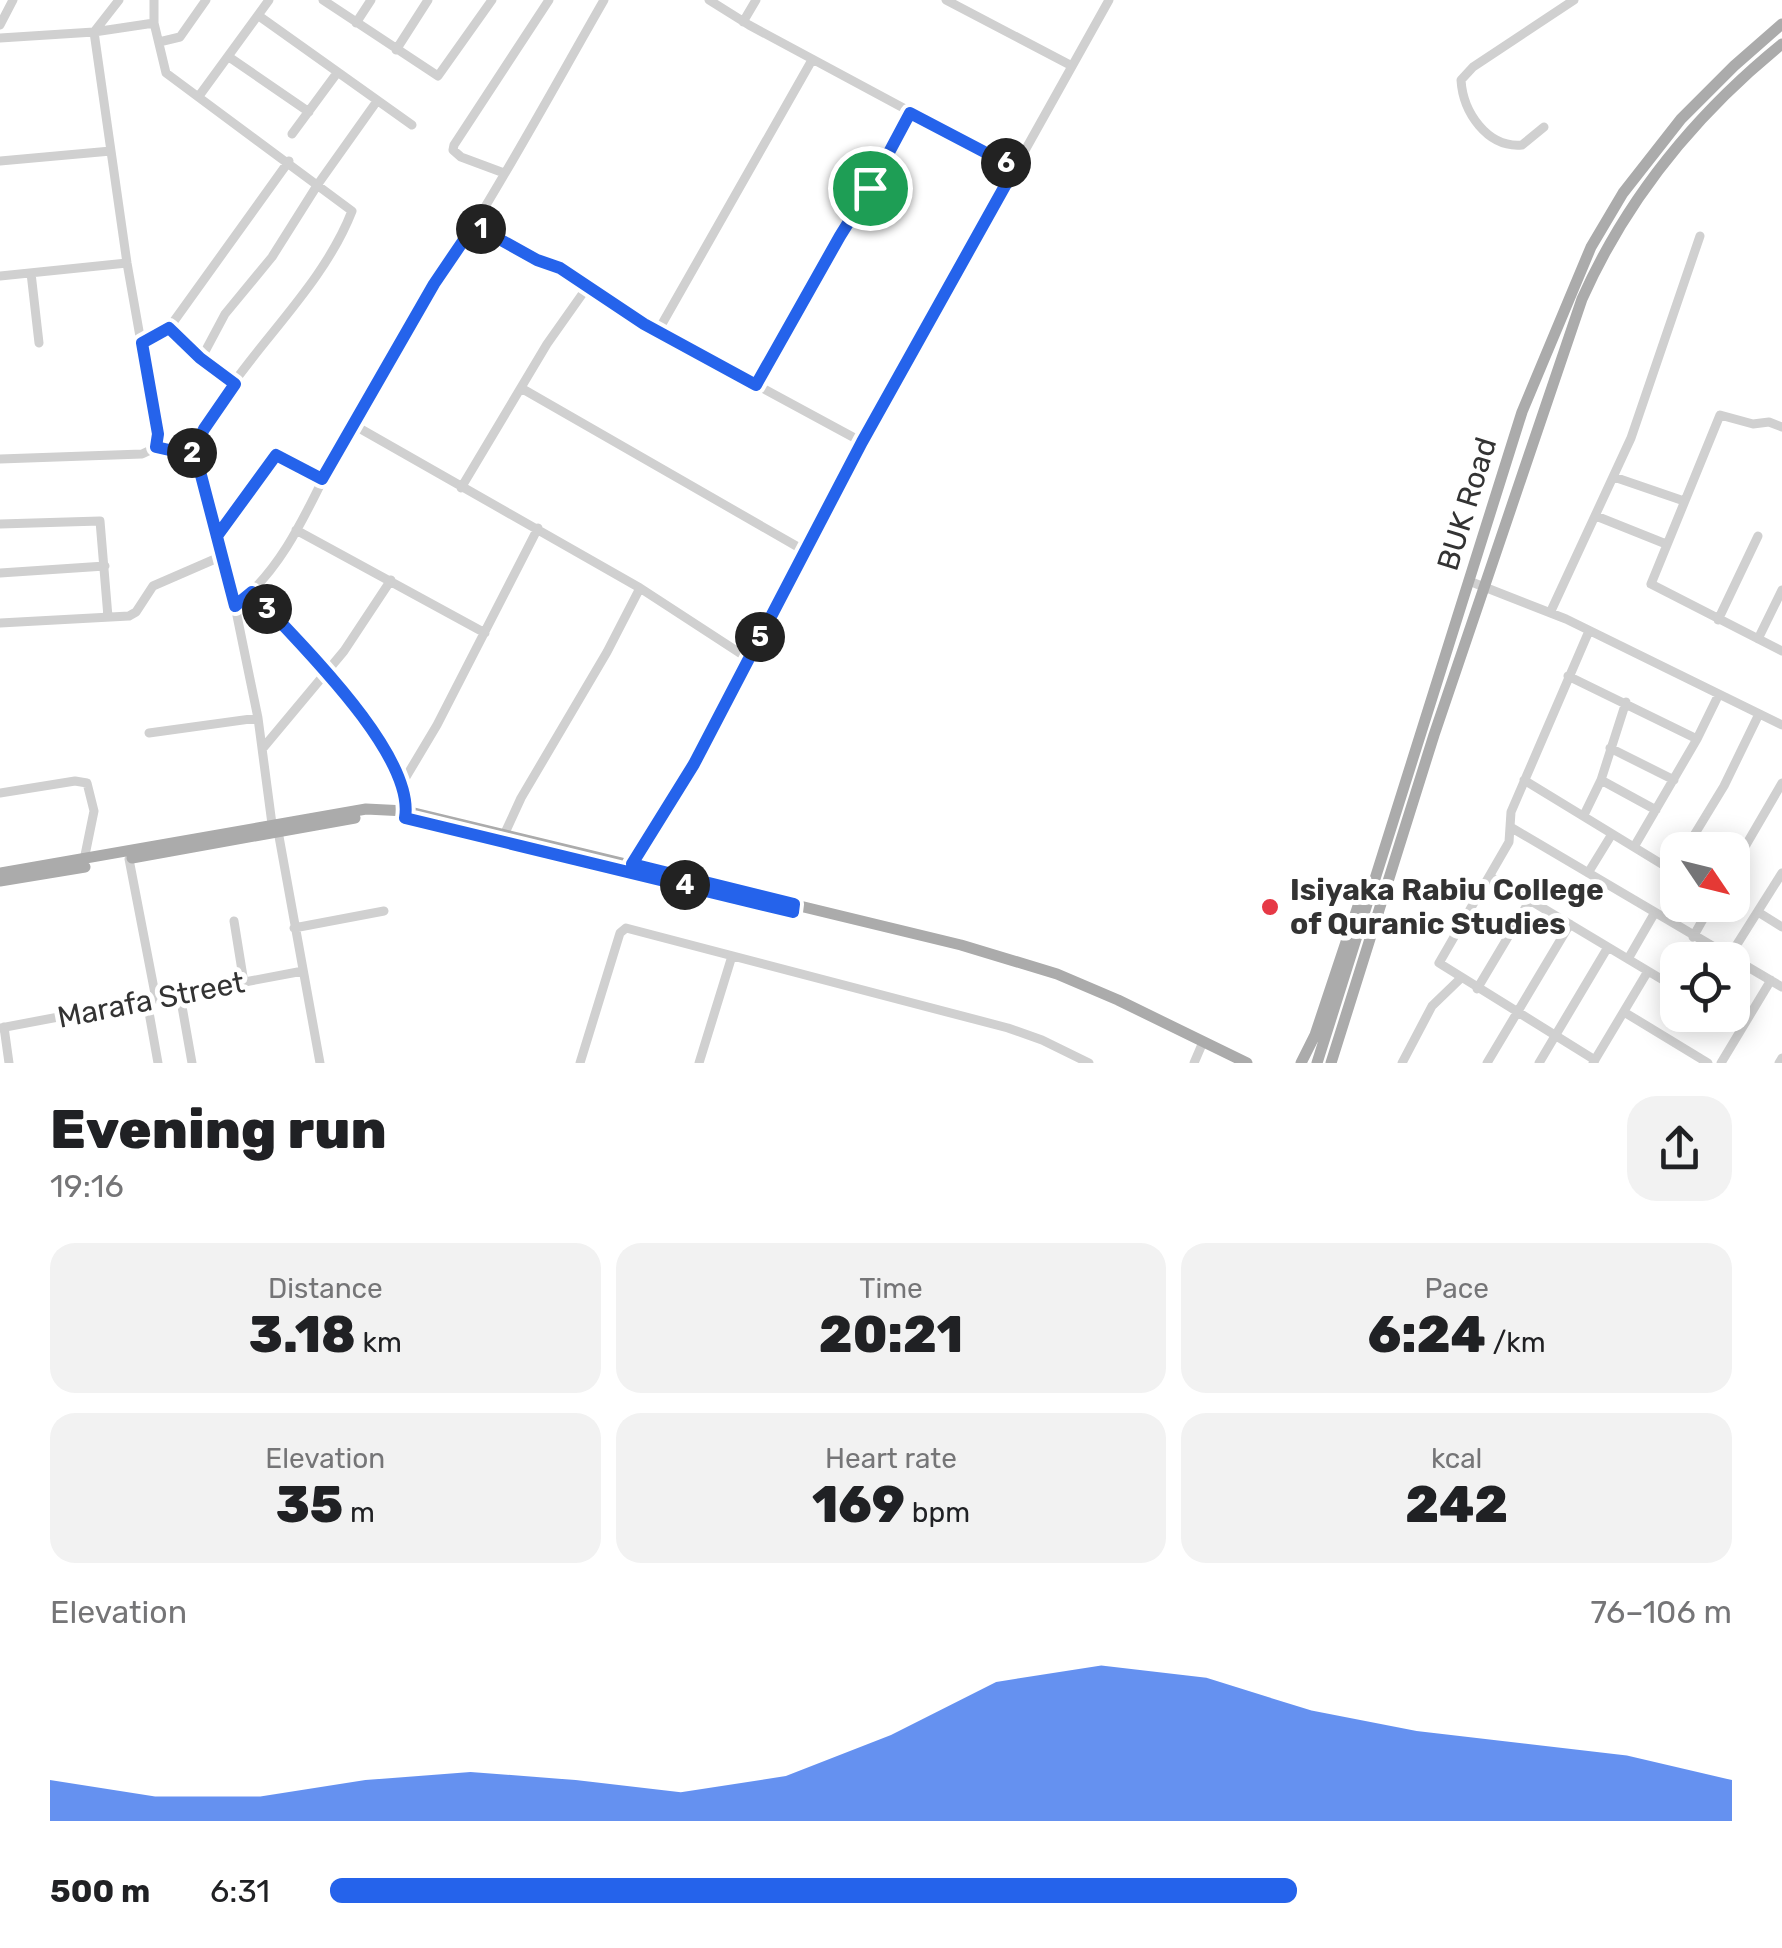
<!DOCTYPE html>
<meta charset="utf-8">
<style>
:root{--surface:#fff;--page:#f2f2f2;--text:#202124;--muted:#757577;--accent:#2563eb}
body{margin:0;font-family:Rubik,sans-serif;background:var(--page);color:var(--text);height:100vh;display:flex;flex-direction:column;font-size:38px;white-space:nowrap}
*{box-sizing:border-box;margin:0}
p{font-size:32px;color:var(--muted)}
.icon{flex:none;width:55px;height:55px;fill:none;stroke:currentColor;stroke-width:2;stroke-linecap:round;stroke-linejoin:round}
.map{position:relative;height:1063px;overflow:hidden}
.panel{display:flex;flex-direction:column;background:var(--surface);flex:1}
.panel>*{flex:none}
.needle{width:65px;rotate:125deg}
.fabs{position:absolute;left:1660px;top:832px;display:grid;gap:20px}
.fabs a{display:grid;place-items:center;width:90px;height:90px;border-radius:20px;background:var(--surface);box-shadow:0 5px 25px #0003;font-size:50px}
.pin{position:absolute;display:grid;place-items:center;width:85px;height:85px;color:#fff;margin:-42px;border:5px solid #fff;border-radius:50%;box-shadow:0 2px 10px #0007}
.km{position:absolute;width:50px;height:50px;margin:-25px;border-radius:50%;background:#222;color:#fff;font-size:28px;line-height:50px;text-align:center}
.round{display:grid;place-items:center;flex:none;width:105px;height:105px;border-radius:30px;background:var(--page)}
.head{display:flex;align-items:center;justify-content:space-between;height:170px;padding:0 50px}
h1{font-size:55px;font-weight:800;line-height:75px}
.stats{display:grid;grid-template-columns:repeat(3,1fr);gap:15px;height:170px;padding:10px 50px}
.stats div{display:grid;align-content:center;border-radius:25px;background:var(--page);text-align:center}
.stats b{font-size:50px;font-weight:800}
.stats small{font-size:28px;font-weight:400}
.stats p{font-size:28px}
.chart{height:280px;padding:20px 50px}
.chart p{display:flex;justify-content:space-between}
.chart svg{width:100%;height:180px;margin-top:10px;fill:var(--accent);opacity:.7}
ul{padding:0 50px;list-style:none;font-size:32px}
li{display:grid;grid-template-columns:160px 120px 1fr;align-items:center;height:75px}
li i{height:25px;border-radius:12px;background:var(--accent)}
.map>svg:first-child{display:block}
</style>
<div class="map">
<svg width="1782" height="1063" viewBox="0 0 1782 1063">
<rect width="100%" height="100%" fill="#fff"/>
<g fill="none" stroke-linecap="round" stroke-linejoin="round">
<path stroke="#d0d0d0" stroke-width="9" d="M119,0L94,32L127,263L157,433V447
M154,0V23L166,73L352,211C317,301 229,364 193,453
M323,0L438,76L492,0
M709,0L749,25L1015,168
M946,0L1072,66
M259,16L412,125
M743,22L756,0
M356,23L371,0
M0,25L13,0
M0,38L94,32L154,23
M159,42L180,37L206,0
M396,50L428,0
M229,57L309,112
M199,96L269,0
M1544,127L1522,145C1487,148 1463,112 1461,80L1473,67L1574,0
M292,134L337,73
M0,161L111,151
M504,173L461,157L453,150L454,145L549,0
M474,225L537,260L560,268L644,324L862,442
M31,273L39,343
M0,276L127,263
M169,328L201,359L235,384
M658,331L812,60
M142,343L169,328L289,161
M201,359L225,314L272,257L318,184L377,101
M757,385L910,113
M521,388L805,551
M352,424L640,588L749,659
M1782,427L1769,422L1753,424L1720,415L1651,584L1782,651
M0,459L142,454L157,447L196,455L235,606L258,718L272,824
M1614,477L1684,501
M461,488L547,344L588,286
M1596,516L1666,544
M0,524L100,521L108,617
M296,530L485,633
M217,535L275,455L322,479
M0,573L105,566
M1469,581L1566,619L1782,725
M252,593C296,640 415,753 405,819
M235,606C294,560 317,483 353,421C392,354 433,290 474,225C519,152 561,75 604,0
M1550,613L1631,438L1700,236
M1718,620L1758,536
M0,623L129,616L136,612L153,586L222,556
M1589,631L1511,812L1509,842L1439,963L1595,1060
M1758,639L1782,590
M1568,676L1697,739
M149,733L258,718
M263,748L344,651L391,580
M1610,748L1674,780
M1524,780L1678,874
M1601,780L1656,810
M403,782L437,725L538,528
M0,793L75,781L87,783L94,811L84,860
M1584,815L1601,780L1626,702
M1512,828L1782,987
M278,831L320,1063
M504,835L521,798L607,652L640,588
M1634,847L1697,739L1719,694
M1685,850L1724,786L1759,714
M129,859L156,999
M631,869L694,764L862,442L1109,0
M1732,869L1782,783
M1588,873L1612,834
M1491,877L1678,989
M1758,912L1782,927
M234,921L244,983
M294,928L384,911
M1693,937L1711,905
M1729,957L1782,873
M1628,959L1654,914
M1477,989L1530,900
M180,995L192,1063
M147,1001L158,1063
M1624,1012L1708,1063
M1721,1015L1742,1028
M4,1027L9,1063
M0,1028L303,971
M580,1063L620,933L626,928L1008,1028L1042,1040L1089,1063
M699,1063L732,956
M1194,1063L1203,1042
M1402,1063L1432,1006L1460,979
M1487,1063L1570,924
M1539,1063L1608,947
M1593,1063L1648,971
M1721,1063L1771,980
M1779,1063L1782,1058"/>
<path stroke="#ababab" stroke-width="11" d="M132,858L355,818
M0,873L366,809L406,811L961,945L1057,974L1118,1000L1247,1063
M0,881L85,867
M1301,1063L1315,1035L1361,897
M1317,1063L1522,412L1591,247L1623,193L1681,119L1734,66L1782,24
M1331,1063L1434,735L1582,299C1627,198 1697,113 1782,44"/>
</g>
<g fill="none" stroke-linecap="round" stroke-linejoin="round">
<g stroke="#fff" stroke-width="20">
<path id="route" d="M870,188L840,236L756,385L644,324L560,268L537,260L474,225L434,284L322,479L276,455L217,536L196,456L156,447L158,434L142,343L169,328L200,358L235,384L204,429L193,453L196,456L235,606L252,592C295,639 416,754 405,818L793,912L794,904L632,864L694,764L862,442L1015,168L910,113L870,188"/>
</g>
<use href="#route" stroke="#2563eb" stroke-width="12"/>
</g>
<circle fill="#e63946" stroke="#fff" stroke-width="4" cx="1270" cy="907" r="10"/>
<g text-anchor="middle" stroke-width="10" stroke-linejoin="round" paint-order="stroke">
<g font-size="30" fill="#333" stroke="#fff">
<text transform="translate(1467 504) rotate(-73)" y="10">BUK Road</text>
<text transform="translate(151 1000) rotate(-11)" y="10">Marafa Street</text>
</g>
<g font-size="30" font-weight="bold" fill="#333" stroke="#fff" text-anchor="start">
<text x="1290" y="900">Isiyaka Rabiu College<tspan x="1290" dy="34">of Quranic Studies</tspan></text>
</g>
</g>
</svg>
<div class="fabs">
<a><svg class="needle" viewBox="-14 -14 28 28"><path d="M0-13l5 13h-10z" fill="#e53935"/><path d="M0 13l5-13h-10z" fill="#757577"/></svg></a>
<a><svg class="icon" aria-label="locate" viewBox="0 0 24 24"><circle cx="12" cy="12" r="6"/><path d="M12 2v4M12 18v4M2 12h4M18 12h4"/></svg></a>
</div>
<div class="pin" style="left:870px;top:188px;background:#1e9e55"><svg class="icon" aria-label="arrive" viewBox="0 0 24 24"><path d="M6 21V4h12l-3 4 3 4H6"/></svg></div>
<b class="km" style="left:481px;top:229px">1</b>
<b class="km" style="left:192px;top:453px">2</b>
<b class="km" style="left:267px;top:609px">3</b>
<b class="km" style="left:685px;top:885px">4</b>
<b class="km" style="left:760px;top:637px">5</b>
<b class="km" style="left:1006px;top:163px">6</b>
</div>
<section class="panel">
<div class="head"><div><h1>Evening run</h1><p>19:16</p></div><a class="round"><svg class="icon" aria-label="share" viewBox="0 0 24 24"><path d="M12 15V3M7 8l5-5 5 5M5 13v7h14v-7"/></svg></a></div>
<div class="stats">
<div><p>Distance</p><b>3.18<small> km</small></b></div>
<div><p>Time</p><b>20:21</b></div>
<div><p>Pace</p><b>6:24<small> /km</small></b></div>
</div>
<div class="stats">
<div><p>Elevation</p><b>35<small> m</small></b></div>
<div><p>Heart rate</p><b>169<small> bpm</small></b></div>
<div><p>kcal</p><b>242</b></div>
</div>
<div class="chart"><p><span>Elevation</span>76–106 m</p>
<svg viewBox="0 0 160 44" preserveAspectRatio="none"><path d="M0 44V34L10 38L20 38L30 34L40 32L50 34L60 37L70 33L80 23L90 10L100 6L110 9L120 17L130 22L140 25L150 28L160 34V44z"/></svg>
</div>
<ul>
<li><b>500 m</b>6:31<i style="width:69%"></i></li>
</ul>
</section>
